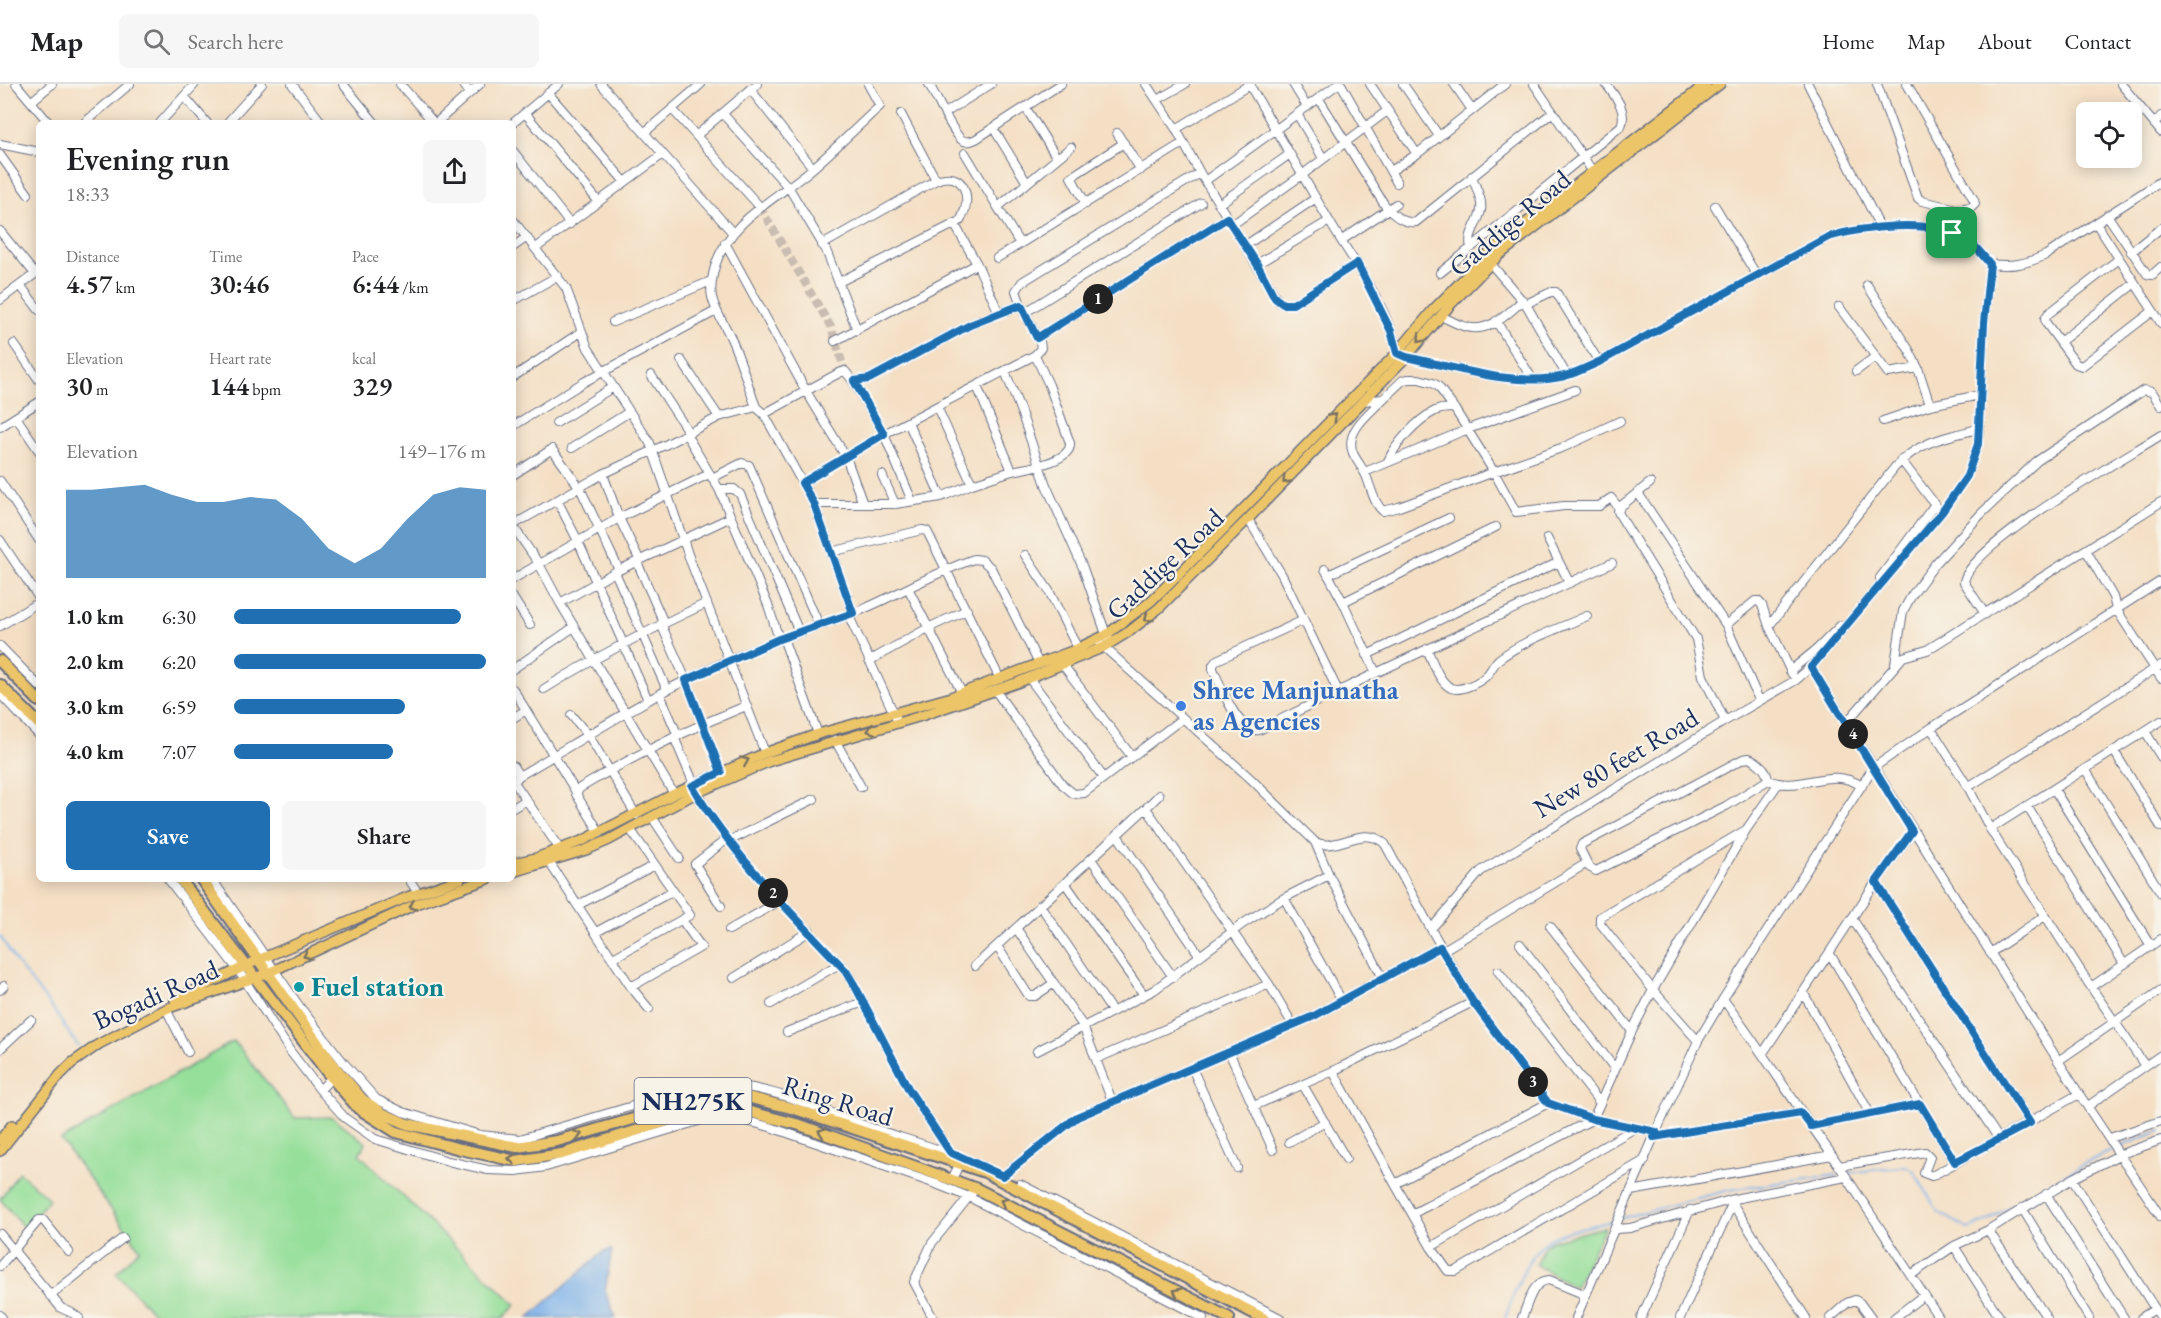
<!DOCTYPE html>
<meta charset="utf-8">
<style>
:root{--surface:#fff;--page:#f6f6f6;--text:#202124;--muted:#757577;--line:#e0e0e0;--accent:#1f6fb2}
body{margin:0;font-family:"EB Garamond",serif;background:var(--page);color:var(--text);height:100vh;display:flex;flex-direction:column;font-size:22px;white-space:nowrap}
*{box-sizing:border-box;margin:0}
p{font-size:20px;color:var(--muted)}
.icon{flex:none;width:33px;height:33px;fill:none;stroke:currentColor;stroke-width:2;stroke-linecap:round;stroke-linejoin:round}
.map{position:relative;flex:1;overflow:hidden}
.details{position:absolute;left:36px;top:36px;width:480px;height:762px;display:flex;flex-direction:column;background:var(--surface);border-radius:9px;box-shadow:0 3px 15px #0003}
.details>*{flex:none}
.buttons{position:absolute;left:2076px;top:18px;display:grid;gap:12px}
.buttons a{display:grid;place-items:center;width:66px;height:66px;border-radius:9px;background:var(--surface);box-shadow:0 3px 15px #0003;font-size:30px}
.pin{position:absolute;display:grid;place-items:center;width:51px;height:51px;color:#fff;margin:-26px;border-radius:12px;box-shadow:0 3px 9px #0006}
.km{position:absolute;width:30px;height:30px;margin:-15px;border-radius:50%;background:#222;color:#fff;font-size:16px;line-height:30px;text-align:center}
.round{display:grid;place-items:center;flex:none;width:63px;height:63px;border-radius:9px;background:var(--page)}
.summary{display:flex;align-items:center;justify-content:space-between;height:102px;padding:0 30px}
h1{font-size:33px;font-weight:600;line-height:45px}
.metrics{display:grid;grid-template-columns:repeat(3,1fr);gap:9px;height:102px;padding:6px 30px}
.metrics div{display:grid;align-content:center}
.metrics b{font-size:26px;font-weight:600}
.metrics small{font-size:16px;font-weight:400}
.metrics p{font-size:16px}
.chart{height:168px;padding:12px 30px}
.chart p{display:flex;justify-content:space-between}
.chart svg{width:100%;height:108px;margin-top:6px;fill:var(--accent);opacity:.7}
.primary-button{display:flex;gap:12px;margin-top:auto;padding:12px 30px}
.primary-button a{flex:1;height:69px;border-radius:9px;background:var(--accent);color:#fff;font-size:24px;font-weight:600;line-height:69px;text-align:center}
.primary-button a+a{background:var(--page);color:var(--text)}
ul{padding:0 30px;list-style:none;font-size:20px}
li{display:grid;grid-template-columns:96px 72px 1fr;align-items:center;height:45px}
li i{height:15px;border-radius:8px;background:var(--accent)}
header{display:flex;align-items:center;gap:36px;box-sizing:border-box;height:84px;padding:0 30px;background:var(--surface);border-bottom:2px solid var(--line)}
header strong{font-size:28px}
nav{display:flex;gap:33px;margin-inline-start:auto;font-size:21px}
.search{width:420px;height:54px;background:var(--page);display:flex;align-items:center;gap:15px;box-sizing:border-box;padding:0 21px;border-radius:9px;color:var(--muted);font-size:22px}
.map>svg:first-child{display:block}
</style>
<header>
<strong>Map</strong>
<div class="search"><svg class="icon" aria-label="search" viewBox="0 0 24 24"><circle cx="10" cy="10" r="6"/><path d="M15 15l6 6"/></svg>Search here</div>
<nav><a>Home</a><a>Map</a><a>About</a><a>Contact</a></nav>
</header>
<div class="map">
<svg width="2161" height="1234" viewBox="0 0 2161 1234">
<rect width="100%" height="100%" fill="#f7f3e8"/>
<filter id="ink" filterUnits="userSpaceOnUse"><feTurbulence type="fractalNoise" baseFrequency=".0167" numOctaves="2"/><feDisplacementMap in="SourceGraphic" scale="12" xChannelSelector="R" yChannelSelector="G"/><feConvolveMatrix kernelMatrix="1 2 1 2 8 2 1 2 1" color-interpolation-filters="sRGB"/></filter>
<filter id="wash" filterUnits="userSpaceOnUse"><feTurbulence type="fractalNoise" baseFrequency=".008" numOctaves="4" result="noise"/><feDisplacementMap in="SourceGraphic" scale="24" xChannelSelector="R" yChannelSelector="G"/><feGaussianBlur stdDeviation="1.35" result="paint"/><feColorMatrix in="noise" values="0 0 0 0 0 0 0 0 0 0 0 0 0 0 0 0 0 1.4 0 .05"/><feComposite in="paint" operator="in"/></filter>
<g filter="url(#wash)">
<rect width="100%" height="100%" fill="#f4dfc4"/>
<path fill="#95df9a" stroke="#58877c" stroke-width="1.5" d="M234,957L295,1034L333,1033L366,1059L359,1070L516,1221L503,1234H158L116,1189L140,1165L61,1056Z
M19,1088L49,1115L25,1145L0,1115Z
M1605,1143L1575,1203L1536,1181L1545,1161L1552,1157Z"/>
<path fill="#7cb1ea" stroke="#4c70a4" stroke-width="1.5" d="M612,1166L605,1207L616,1234H528L603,1168Z"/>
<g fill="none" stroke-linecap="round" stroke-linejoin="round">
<path stroke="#7cb1ea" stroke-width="2" d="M0,852L16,878L50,921L78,962
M1848,1089L1906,1082L1914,1087L1938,1128L1968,1145L1983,1139C2041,1105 2097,1068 2161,1047
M1622,1134L1729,1106L1837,1091
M1505,1234C1514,1210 1529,1163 1554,1153C1573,1144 1597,1141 1617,1136"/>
</g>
</g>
<g filter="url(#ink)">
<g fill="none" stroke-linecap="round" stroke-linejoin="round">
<path stroke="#c9bcb0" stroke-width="8" stroke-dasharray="8 4" stroke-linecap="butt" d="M760,123L831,243L845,287"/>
<g stroke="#676d82" stroke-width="10">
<path id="minor" d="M16,0L49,39
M292,0L322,39
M343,0L375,39
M400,0L434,39
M463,0L470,9
M601,0L732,148
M929,0C935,11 954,51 962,56C967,59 972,57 976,55L1061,0
M1146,0L1176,45L1200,89L1279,218L1283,220H1293L1357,179
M1249,0C1275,45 1302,90 1328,135C1353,178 1387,219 1397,269L1406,273C1455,283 1515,304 1565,292C1576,289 1588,283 1599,278L1828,153C1863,143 1932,134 1964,154C1975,160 1982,171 1990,180C2011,183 2026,180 2046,171L2161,97
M1293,0L1307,23
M1341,0L1397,99
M1370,0L1417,70
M1403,0L1439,52
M1454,0L1472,26
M1534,0L1595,91
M1808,0L1880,143
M1877,0L1918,114L1922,117L1957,125L1972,123L1975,120L1974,116L1907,0
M2121,0L2161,48
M750,5L813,84
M548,9L625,98
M184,12L207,39
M1319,15L1384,120C1392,130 1403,140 1416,138L1553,28
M1157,16L1185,0
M32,17L52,0
M673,26L760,123
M525,29L599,118
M945,29L991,0
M1029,29L1057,74
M723,30L789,104L826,166L857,246
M901,30L936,96
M1297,30L1323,74
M84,39L130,0
M160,39L195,0
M227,39L262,0
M436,39L480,0
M513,39L559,0
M2154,40L2161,32
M1176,45L1251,0
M644,49L700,1L699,0
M1117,49L1141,86
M997,50L1027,99
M697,51L757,0
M0,60L39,68
M513,67L570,140
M965,69L1020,160
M0,71L28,110
M1391,87L1417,70L1505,0
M1205,97L1338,0
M1086,120L1071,93L1124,59
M1219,120L1290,70
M1715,122L1757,192
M998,123L1071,63
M2107,131L2147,190L2152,191L2161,183
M513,136L566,204L588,264L650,359L690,476L765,669
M2096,139L2161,239
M955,141L977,180L999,229
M1232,141L1302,91L1387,27
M0,147L35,190
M1952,149L1957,125
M1342,156L1396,120
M725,159L806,307L846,373L863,420
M822,161L936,96C966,85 973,116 960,137L839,198
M1246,161L1316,114
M513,163L527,153
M536,164L663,70
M1471,164C1467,149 1478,141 1481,126C1483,115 1475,103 1472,92
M2131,168L2161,144
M997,174L1183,59
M2119,175L2048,230L2045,235L2046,239L2076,280L2082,282L2153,227
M1257,180L1329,137
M1491,180L1527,222L1567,292
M1440,189L1621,42C1628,27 1615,12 1606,0
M20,201L39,226
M1867,201L1909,266L1918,284L1930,321
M0,216L39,187
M513,217L558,192
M1526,220L1551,208H1556L1599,278
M1839,223L1888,289L1918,284
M1024,229L1201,119
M1441,232C1450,236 1462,244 1473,244C1492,246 1510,228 1523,216
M1496,237L1533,296
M613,238L711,197
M1037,254L1227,134
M835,257L977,180
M2060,258L2135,199
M14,260L39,296
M681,276L719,333
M1005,287L1021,328L1046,401L1083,484L1108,556
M1856,287L1875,273
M651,291L689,349
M513,293L581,248
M853,297L884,350L912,417
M977,302L1012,387C1026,384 1072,378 1070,359L1049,301L1035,271
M1383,315C1370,329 1344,347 1353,369C1357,378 1364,385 1367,394C1371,404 1374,420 1383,427L1399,423L1494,388L1516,428L1564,422H1599L1611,414L1619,424
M1363,317L1383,315L1403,296L1409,295H1419L1433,299L1438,302L1454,324L1494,388L1564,363L1620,337
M764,330L839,289L845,287L853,297L869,295L970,241L1021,221L1016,207L1022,198L1200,89
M16,333L39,367
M1883,337L1930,321L1980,311
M908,338L941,413
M556,339L613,303
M513,342L584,298L716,227
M0,343L39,318
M686,350L719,405L768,521L779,555
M572,364L629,328
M1901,376L1937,423
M1388,377C1396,359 1417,336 1435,327C1441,324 1447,324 1454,324
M1365,388L1468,345L1575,306
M603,390L619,434L640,477
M513,391L552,365L580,404L619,486
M882,391L895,420
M712,394L742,379L749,381L819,541
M0,397L39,456
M802,399L884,350L1035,271L1041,264L1040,258L1021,221
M1650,399L1621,422L1618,427L1619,430L1696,555L1703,592L1725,637
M972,400L1012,387
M719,405H734L740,410L799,548
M1638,409L1726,541L1759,616
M557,416L578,457L648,616
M814,420H895L941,413L972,400L937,323
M1248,435L1282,491L1338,607
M513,441L603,390L667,360L719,333L756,323
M513,442L539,480L560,519L674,710
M1547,454L1569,498
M0,456L39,514
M2086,466L2113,513L2116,525L2161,594
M831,468L922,446L927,447L1000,595
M1025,471L1049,507L1078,565
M637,478L664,539
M1325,485L1343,518L1376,589
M615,488L667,606
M1328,491L1449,434
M1880,494L1935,420
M513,495L619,434L709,390
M908,504L962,609
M513,514L530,541
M1343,518L1496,443
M560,519L615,488L731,433
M853,529L814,420L764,330L756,323C747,299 740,273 729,250C723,238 715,227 712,213C710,204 712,195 714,186C727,136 776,116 813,84C836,64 857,43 880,22L868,0
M848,530L896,634
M1985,530L1964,498C1969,461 2125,374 2161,351
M1304,536L1217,576L1213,581V585C1221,602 1237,649 1259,646L1376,589L1612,479
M661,540L686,596L721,688
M1726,541L1755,517H1758L1762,521L1769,542L1792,590
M0,542L39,518
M1769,542L1895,383C1920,357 1945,353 1978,345
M783,554L818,650
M1096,556L1124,581
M0,562L39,602
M1427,565C1432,576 1439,598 1451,604C1460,608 1478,599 1485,593C1491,588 1493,580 1499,575C1524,556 1558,545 1587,532
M1367,571L1559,478
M869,577L928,544L967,526
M1895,580L1903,527L1912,511L1935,480L1981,430L2037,377L2144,306L2152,308L2161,322
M1063,581L1132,673
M1126,583L1251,695L1315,758C1338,769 1363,739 1385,760L1431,845L1481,787L1725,637L1796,596L1811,583L1942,428L1967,392L1978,360L1984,239L1990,180
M1811,583L2079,1010L2161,1133
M513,585L574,543
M1790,587L1817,565L1840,542
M1029,594L1104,694
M513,605L576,708
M544,605C597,572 651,545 707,519
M995,606L1063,701L1074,710L1084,709L1183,634
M0,610L39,651
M660,610L678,652
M571,631L589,652L636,731
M513,634L526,626
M1846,639L1903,573L1927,566L2161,418
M1931,644L1968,703L1990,745L2091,903L2145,982
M2145,647L2161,673
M674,653L694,700
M835,656L861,703
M2114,667L2161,743
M513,682L519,692L514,698L559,764
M2085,685L2161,809
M519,692C581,656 641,617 705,587C753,564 804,547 854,529C894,513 933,489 974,475L982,476L991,484L1039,580
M1768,696C1767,686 1759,678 1749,674L1743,675L1582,760L1580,765L1589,783L1596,787L1726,722L1768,696C1802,710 1828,680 1862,702
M1968,703L2161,581
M2054,705L2151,862
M695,706C734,774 793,830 846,887L855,902L909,1006L951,1070
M1159,711L1146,724L1269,900L1293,941
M2027,722L2124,880
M513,724L526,716
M652,733L679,774
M1990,745L2161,637
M600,749L576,710L580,704C633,672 688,645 746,622
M1117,751L1200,872
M729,757L814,715
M1315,758L1329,791L1383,894
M1091,775L1173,893
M549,778L631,903L649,925
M168,795L238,886L290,967L320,1006L345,1034L375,1055L448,1077L488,1086L516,1087L546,1083L705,1035L735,1034L770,1043L936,1100L969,1113L1203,1234
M212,795L299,922L344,979L376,1015L403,1028L480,1051L520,1055L684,1007C691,1006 699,1003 706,1002C754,994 824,1027 869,1043C907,1056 945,1066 982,1082
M409,795L418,809
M1876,798L2030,1039
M1065,799L1144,911
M1284,814L1342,917
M578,821L655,781
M1040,821L1112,927
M721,822L695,780L727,755
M1853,836L1999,1055
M1550,842L1632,947
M1016,844L1083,942L1112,1017
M1431,845L1473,918L1548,1019L1593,1035L1656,1048
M729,846L781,816
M596,848L673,807
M1520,860L1615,985
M997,862L1029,912H1035L1054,899
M1442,867L1587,779
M1990,869L2045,832
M1830,870L1955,1079
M613,874L690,831L630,745
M975,882L1146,724
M1498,887L1600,1019
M734,894L810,847
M631,903L701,863L682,836
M2091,903L2161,855
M0,906L4,902
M1804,910L1870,1030
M1723,915C1761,966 1795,1020 1832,1071
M1473,918L1333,987L1395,1100L1431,1163L1448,1187H1456L1645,1076
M771,920L839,880
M166,925L188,968
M787,948L863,918
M1698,957L1653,906L1600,839V833L1744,747
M0,965L31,936
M1037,967L1154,906L1244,839L1284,814L1329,791
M1229,968L1273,1066
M1763,969L1876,798L1913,747
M1096,975L1269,900
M2058,977L2161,906
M1192,984L1237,1084
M1303,1001L1346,1075
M320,1006L332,993
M1254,1022L1333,987
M2088,1022L2161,971
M1811,1042L1920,1020
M1654,1053L1801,1029
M2110,1054L2161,1037
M1289,1058L1325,1038
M1839,1082L1925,1068L1930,1073L1924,1089L1932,1092L2079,1010
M1003,1092L1077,1033L1314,932L1440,863
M952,1095L960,1079
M2072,1095L2161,1234
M1020,1100L1280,1234
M1395,1100L1548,1019
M1631,1107L1832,1071L1939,1234
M2046,1110L2124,1234
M1732,1119L1806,1234
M2022,1124L2089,1234
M1412,1130L1593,1035L1632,947L1653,906L1746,746L1778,700
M1616,1145L1630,1144L1734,1115L1846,1093
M1988,1146L2047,1234
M0,1150L61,1224L72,1229L79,1234
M1954,1162L2000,1234
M1431,1163L1635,1044
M0,1182L39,1136H43L69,1168
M1911,1191L1954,1162L1988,1146L2072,1095L2121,1070L2161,1056
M50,1212L123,1154
M0,1231L2,1234
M933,1234L914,1198L932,1159L976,1104
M1522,1234C1528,1220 1532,1197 1549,1196L1586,1211
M1576,1234L1656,1048L1698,957L1723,915L1873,684L1931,644L2161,497
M1641,1234L1690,1126
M1680,1234L1734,1116
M1830,1234L1847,1219L1855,1216L1860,1219L1871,1234
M1894,1234L1924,1211
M2141,1234L2155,1225"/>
</g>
<g stroke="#676d82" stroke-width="12">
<path id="major" d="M513,779L536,774L584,756L674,710L765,669L818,650L948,614L1072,567L1106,551L1150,518L1199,470L1397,269L1432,227L1495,163L1706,0
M513,788L586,766L609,756L696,709L770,677L921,632L1019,598L1104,563L1130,547L1159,524L1250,433L1406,273L1451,220L1498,172L1720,0
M175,916L258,876L410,812L460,795
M0,1056L12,1041
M0,1067L60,991L72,979L99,960L166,925L268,889L416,820L488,795"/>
</g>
<g stroke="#676d82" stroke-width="14">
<path id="highway" d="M0,577L39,617
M0,601L39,640
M180,795L327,988L358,1024L396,1048L460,1065L516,1077L562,1070L664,1038L727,1022L800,1041L977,1105L1229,1234
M201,795L334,982L363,1016L382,1029L407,1040L517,1063L557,1057L727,1008L795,1025L985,1088L1263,1234"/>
</g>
<use href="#minor" stroke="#fff" stroke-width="8"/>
<use href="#major" stroke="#edc569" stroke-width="9"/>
<use href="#highway" stroke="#edc569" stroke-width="10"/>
</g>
<defs><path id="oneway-chevron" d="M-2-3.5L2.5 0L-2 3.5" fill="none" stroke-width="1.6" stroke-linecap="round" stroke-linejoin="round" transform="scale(1.5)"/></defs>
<g stroke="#797263">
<use href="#oneway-chevron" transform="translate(1421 255) rotate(131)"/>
<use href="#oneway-chevron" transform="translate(1333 333) rotate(-46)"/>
<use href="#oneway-chevron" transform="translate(1286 396) rotate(134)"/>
<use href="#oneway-chevron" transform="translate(1148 534) rotate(140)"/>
<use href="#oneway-chevron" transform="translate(871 646) rotate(164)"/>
<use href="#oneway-chevron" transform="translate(745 677) rotate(-23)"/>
<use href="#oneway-chevron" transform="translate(413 822) rotate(156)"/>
<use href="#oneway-chevron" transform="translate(307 871) rotate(156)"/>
<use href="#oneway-chevron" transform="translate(822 1048) rotate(-160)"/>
<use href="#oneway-chevron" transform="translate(578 1051) rotate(-16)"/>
<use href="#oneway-chevron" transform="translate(512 1075) rotate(-174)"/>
<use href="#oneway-chevron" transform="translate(1004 1118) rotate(-153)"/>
<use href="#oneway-chevron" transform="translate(1177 1208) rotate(-153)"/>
</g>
</g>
<g fill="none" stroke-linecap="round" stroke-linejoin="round" filter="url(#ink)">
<g stroke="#fff" stroke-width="12">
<path id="route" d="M1227,134L1257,180L1275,214L1283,220H1293L1357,179L1391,247L1397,269L1406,273C1455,283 1515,304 1565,292C1576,289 1588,283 1599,278L1828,153C1863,143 1931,134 1964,154C1975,160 1982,171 1990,180L1984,239L1978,360L1967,392L1942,428L1811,583L1912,747L1876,798L2030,1039L1955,1078L1920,1020L1811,1042L1801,1029L1654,1053L1656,1048L1593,1035L1548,1019L1473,918L1440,863L1314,932L1077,1033L1003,1092L950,1068L909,1006L855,902L846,887C791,829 732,771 692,702L721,688L686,596L779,555L853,529L814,420L802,399L884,350L854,297L869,295L970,241L1021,221L1037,254Z"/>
</g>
<use href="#route" stroke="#1f6fb2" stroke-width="8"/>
</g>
<circle fill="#3f7fe0" stroke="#f7f3e8" stroke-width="2" cx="1181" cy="622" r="6"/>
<circle fill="#0f9aa8" stroke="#f7f3e8" stroke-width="2" cx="299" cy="903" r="6"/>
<g text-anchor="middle" stroke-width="4.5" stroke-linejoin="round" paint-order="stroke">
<rect fill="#f7f3e8" stroke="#5d6a87" stroke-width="1.5" x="634.5" y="994" width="117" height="46" rx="4.5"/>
<g font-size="26" font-weight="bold" fill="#1b2f5e">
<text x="693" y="1026">NH275K</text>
</g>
<g font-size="27" fill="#1b2f5e" stroke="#f7f3e8">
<text transform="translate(1510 139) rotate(-40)" y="9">Gaddige Road</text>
<text transform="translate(1165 480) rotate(-43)" y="9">Gaddige Road</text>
<text transform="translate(1616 679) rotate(-31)" y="9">New 80 feet Road</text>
<text transform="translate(156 911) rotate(-24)" y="9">Bogadi Road</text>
<text transform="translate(838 1017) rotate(17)" y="9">Ring Road</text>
</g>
<g font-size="27" font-weight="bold" fill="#366cbe" stroke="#f7f3e8" text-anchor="start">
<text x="1193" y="615">Shree Manjunatha<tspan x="1193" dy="31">as Agencies</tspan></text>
</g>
<g font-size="27" font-weight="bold" fill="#0d838f" stroke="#f7f3e8" text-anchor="start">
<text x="311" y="912">Fuel station</text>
</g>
</g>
</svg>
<div class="buttons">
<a><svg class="icon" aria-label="locate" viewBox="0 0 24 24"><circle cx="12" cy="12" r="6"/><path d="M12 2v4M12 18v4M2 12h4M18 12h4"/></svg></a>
</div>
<div class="pin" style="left:1952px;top:149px;background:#1e9e55"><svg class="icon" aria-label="arrive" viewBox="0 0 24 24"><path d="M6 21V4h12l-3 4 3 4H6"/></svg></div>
<b class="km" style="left:1098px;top:215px">1</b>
<b class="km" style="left:773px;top:809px">2</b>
<b class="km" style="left:1533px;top:998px">3</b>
<b class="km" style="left:1853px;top:650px">4</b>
<section class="details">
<div class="summary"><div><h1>Evening run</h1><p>18:33</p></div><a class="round"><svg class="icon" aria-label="share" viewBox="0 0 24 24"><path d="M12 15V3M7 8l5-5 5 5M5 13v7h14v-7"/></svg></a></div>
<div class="metrics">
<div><p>Distance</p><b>4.57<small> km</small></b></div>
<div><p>Time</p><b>30:46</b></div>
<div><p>Pace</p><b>6:44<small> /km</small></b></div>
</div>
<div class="metrics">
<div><p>Elevation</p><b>30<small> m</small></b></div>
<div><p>Heart rate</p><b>144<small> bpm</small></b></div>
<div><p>kcal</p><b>329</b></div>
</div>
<div class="chart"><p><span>Elevation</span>149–176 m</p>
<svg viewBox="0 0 160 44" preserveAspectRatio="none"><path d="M0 44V8L10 8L20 7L30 6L40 10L50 13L60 13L70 11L80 12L90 20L100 32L110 38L120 32L130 20L140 10L150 7L160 8V44z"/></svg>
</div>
<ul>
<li><b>1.0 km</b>6:30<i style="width:90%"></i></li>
<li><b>2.0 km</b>6:20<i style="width:100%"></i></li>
<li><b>3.0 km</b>6:59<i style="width:68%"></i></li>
<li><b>4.0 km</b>7:07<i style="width:63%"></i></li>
</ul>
<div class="primary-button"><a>Save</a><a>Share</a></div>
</section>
</div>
